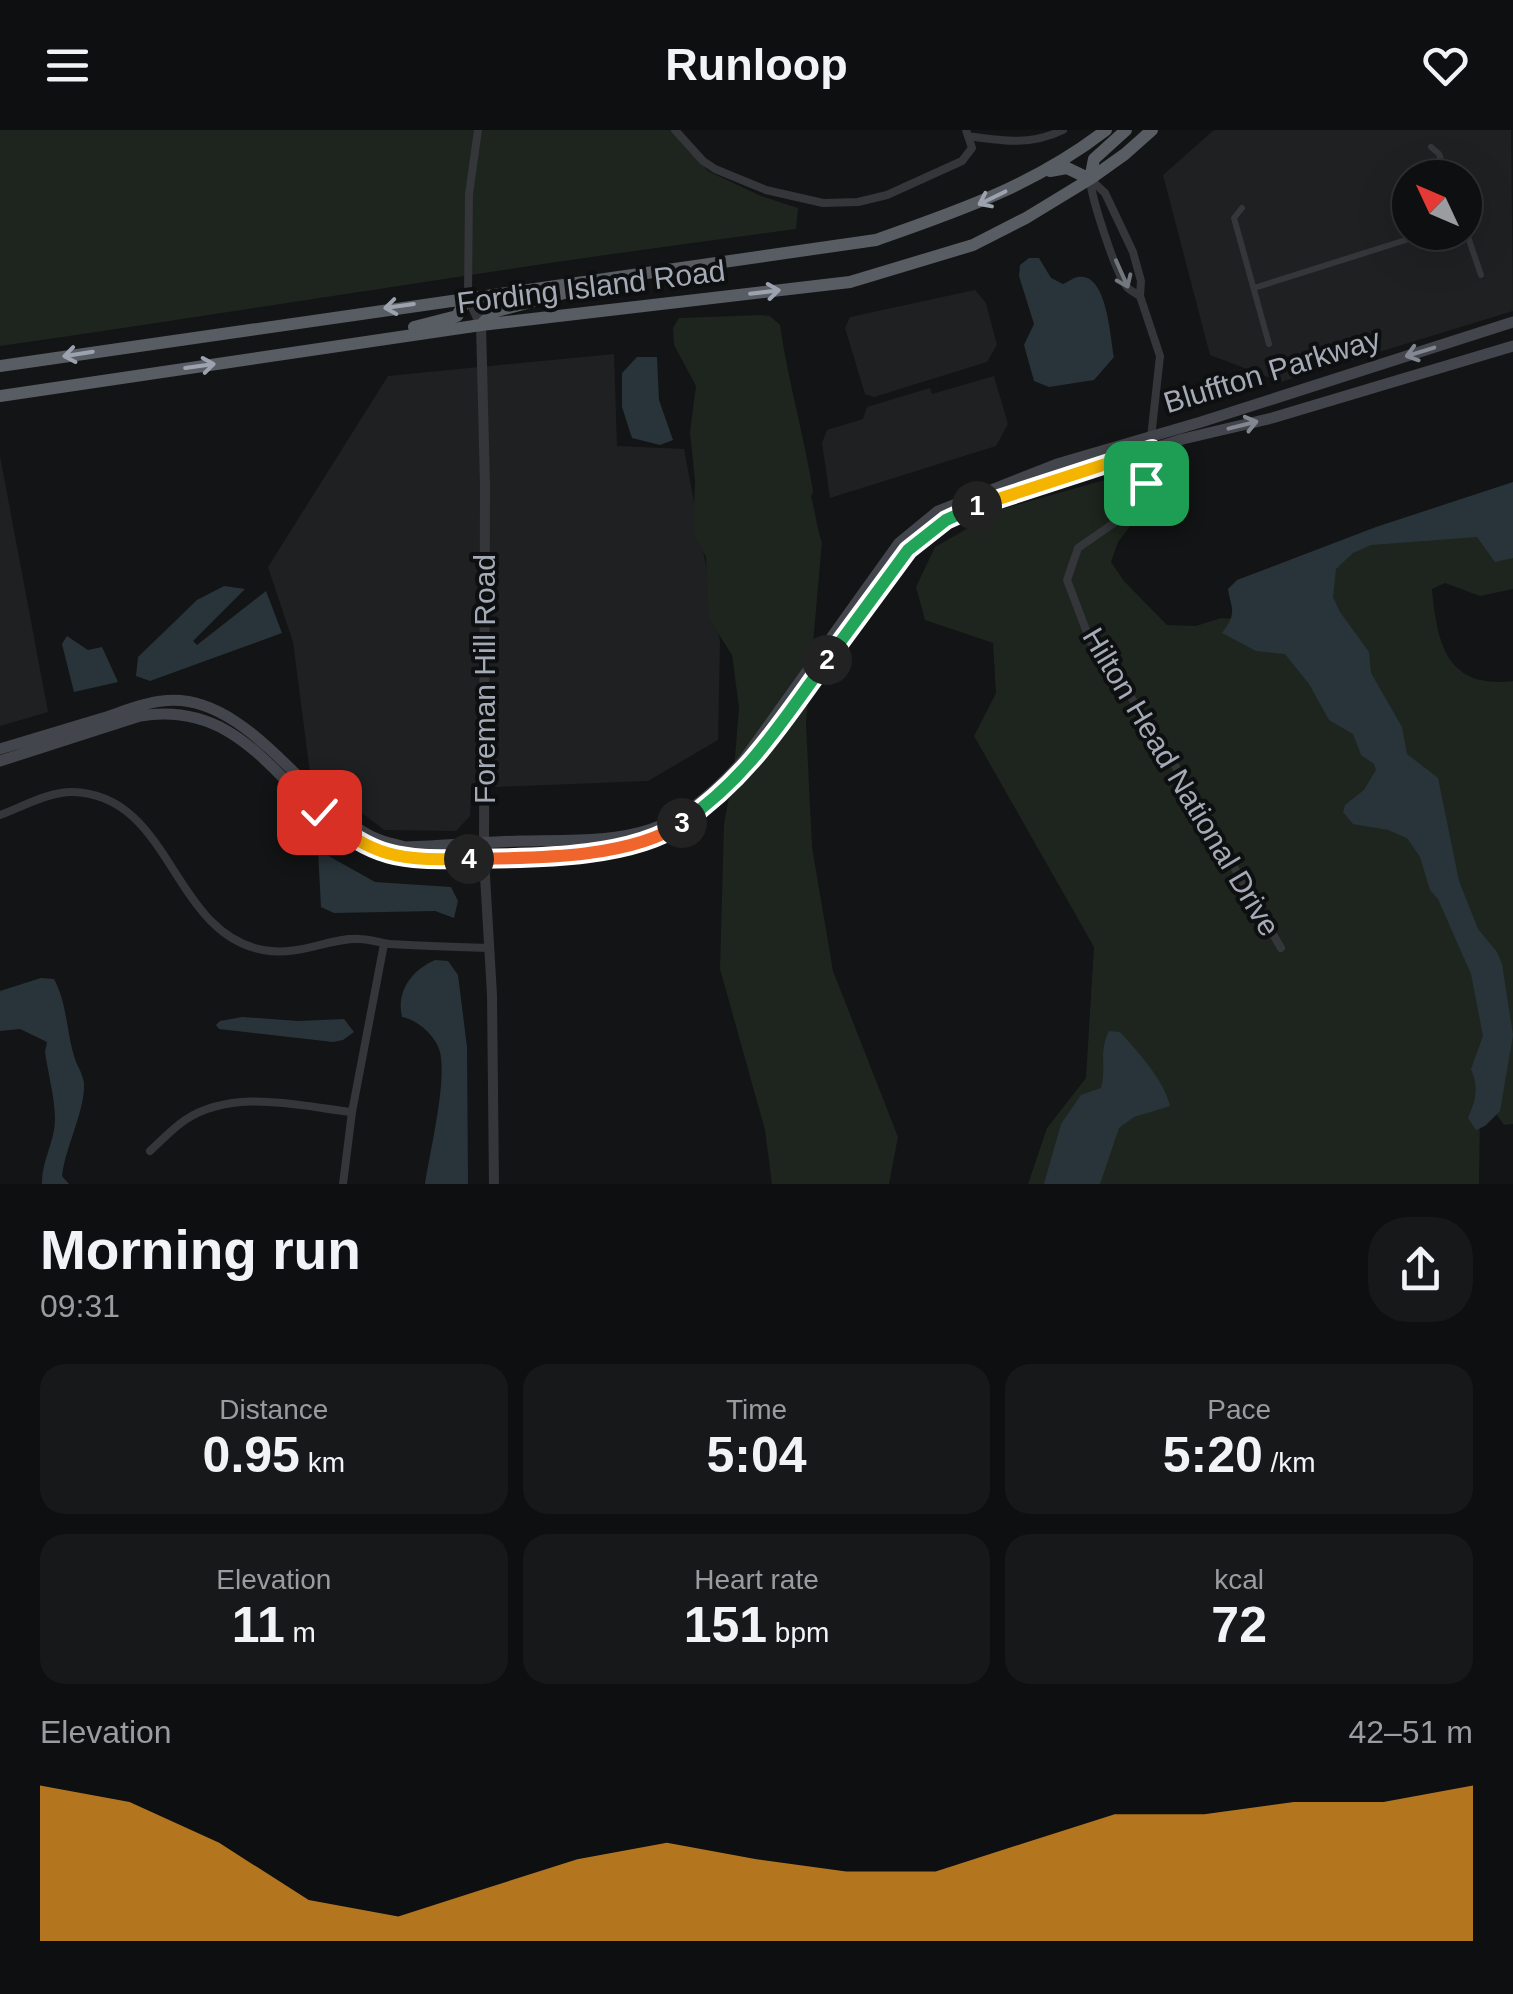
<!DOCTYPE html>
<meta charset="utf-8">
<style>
:root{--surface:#0e0f10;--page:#171819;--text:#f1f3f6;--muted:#9b9c9f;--line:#2e2f30;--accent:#faa226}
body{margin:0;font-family:Arial,sans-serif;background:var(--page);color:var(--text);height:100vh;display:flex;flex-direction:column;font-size:38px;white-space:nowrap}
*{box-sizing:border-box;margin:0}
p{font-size:32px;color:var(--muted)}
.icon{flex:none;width:55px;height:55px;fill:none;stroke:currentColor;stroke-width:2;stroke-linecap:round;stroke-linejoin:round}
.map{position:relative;height:1054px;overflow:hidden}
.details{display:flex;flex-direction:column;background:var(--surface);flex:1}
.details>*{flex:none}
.needle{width:65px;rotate:314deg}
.tools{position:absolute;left:1392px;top:30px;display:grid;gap:20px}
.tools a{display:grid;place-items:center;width:90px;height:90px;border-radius:50%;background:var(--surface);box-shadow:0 10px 40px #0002,0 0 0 2px var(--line);font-size:50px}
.pin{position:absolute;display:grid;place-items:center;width:85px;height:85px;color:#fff;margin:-42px;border-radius:20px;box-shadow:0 5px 15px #0006}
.km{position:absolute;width:50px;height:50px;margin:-25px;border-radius:50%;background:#222;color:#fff;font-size:28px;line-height:50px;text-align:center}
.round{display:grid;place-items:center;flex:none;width:105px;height:105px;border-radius:40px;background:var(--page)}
.head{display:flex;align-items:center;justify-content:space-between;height:170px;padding:0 40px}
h1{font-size:55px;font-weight:600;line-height:75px}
.stats{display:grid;grid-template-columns:repeat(3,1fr);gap:15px;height:170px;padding:10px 40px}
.stats div{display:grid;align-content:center;border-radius:25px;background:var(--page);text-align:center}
.stats b{font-size:50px;font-weight:600}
.stats small{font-size:28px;font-weight:400}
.stats p{font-size:28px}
.chart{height:280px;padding:20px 40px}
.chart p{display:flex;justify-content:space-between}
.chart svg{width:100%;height:180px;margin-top:10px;fill:var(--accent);opacity:.7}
header{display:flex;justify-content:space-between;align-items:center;height:130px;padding:0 40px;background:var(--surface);font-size:45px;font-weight:600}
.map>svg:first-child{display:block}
</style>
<header><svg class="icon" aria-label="menu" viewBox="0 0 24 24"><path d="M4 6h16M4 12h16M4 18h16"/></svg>Runloop<svg class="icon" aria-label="heart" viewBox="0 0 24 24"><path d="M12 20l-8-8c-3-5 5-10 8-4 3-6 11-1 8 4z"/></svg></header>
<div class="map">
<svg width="1513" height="1054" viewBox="0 0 1513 1054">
<rect width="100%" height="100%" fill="#131415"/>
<path fill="#1f2022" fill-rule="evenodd" d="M1214,0H1511L1513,181L1281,252L1210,225L1163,45ZM1410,48H1465V102H1410Z
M975,160L986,173L997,215L987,232L874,267L865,264L845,198L850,187Z
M614,224L617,316L684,319L720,511L718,610L648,651L471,658L470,686L456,701L384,700L310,643L293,512L268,437L388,246Z
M994,246L1008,294L996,316L830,368L822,313L827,300L863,289L867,277L930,258L932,264Z
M0,326L48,582L0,596Z"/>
<path fill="#1d251e" d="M0,0H670L708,41L761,66L798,78L796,99C530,133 266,178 0,216Z
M761,185L770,186L780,195C788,251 804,305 813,361L811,367C816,383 816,396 822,412L806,593L812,717L833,841L898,1007L889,1054H772L765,1000L720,839L724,694L734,640L739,577L732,525L709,489L706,427L693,403L695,351L690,302L696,256L674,215L673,198L679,188Z
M1165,333L1147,374L1118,412L1111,432L1124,451L1167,495L1196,496L1221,488L1258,491L1388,641L1488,875L1480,980L1479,1054H1028L1047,998L1086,948L1094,817L974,606L996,563L993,513L925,490L916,457L935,417L1002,379Z
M1513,364V459L1480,466L1445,453L1432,459C1437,514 1447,559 1513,551V994L1504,995L1485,969L1493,872L1362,562L1322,432Z"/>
<path fill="#29343a" d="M1029,128H1039L1051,148L1063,154C1068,152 1072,148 1078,147C1107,142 1110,206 1114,227L1094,250L1049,257L1034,251L1024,215L1034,194L1019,146L1020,135Z
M637,227H657L659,270L673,310L660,315L632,308L622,277V243Z
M1513,352V428L1495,432L1477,407L1371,415L1353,423L1336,439L1333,467L1340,482L1369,522L1371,543L1402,597L1407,624L1438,648L1459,751L1478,799L1497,822L1502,834L1513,905L1500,981L1485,996L1476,1000L1468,988C1476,969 1479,958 1471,939L1483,906L1471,844L1438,769L1430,760L1420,727L1407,708L1388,700L1353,694L1343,682L1345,675L1364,660L1376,640L1374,634L1361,625L1353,604L1329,590L1309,554L1285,524L1256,521L1222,503C1238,482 1231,479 1228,459L1237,450L1376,397Z
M224,456L245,459L193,511L197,515L266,461L282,503L150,551L136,546L138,527L197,470Z
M67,506L88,520L102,517L118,552L74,562L62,514Z
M318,720L375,752L451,757L458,771L454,788L435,781L334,783L321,777Z
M435,830L448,831L458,845L467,917L468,1054H425C430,1020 447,953 440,922C436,906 418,890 402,887C396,861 412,840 435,830Z
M41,848L54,849C68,875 66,904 76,932C79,938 84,948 84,954C85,981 65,1018 62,1046L69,1054H42C41,1032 55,1012 55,989C55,968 48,944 45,922L47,912L20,899L0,901V861Z
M242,887L298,891L344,889L354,902L343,910L333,912L219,899L216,895L220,891Z
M1109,901L1120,902C1138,922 1164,950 1170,976L1134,987L1119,998L1100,1054H1044L1061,994L1081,965L1101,958C1107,935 1098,924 1109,901Z"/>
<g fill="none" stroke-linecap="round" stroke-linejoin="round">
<path stroke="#34363a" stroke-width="6" d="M1431,17L1439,24L1447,48
M1242,78L1234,88L1269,214
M1465,98L1481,145
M1254,158L1431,102"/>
<path stroke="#34363a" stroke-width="8" d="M675,0L703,31L715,39L766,60L823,73L858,72L887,65L962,31L972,18L966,0
M968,6C1003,11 1030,16 1063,0
M1090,49L1105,63L1133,122L1141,151L1140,166L1160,226L1146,353L1127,384L1078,418L1067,450L1091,513L1152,596L1281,818
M1090,50C1092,69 1115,142 1127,157C1129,160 1137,164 1140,166
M468,166L469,64L478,0
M0,685C22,677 48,662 72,662C172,664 171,803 263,820C300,827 330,807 360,809C370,809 380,813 390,814C423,816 456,817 489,818
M150,1021C161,1011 172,999 185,990C234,958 298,976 352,982
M343,1054L352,982L384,814"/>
<path stroke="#34363a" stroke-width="10" d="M468,166L481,195L485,355L484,729L492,865L494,1054"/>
<path stroke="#42454b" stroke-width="11" d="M0,619C34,609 69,598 103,588C122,582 142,573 162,571C242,560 301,665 362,701C375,710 390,713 405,717C444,716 482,712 521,711C626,709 667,715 743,631L899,413L938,381L1057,334L1201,292L1513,192
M0,631L140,586C253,568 283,676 368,718C416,741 490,729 542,725C594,721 643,720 687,690
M744,642L908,419L946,390L1006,365L1183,309L1272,288L1513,216"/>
<path stroke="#585c63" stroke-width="12" d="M1050,41L1067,38L1090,49
M1090,49L1094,29L1126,0
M481,195L493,182L598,154
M414,197L457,186L468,166
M0,236L876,110C959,81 1035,55 1106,0
M0,266L481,195L850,152L973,115L1026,88L1090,49L1125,24L1152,0"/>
</g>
<defs><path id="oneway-shaft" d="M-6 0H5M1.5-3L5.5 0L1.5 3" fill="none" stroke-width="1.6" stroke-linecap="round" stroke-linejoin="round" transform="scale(2.5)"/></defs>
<g stroke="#9ca3ae">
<use href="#oneway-shaft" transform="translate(992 68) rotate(154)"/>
<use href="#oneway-shaft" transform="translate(765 162) rotate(-7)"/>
<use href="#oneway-shaft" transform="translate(399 176) rotate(172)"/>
<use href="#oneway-shaft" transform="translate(78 224) rotate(171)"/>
<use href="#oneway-shaft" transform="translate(200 236) rotate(-8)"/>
</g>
<use stroke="#72767e" href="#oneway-shaft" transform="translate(1122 144) rotate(66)"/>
<g stroke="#828791">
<use href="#oneway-shaft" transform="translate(1420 222) rotate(163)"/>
<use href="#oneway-shaft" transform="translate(1243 295) rotate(-14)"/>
</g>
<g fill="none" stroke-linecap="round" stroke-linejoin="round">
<g stroke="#fff" stroke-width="20">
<path id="split-1" d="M977,376L1152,319L1146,353"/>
</g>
<g stroke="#fff" stroke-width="20">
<path id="split-2" d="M827,530L908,420L946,390L977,376"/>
</g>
<g stroke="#fff" stroke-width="20">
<path id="split-3" d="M682,693C748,647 781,593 827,530"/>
</g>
<g stroke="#fff" stroke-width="20">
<path id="split-4" d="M469,729C531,728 631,729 682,693"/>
</g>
<g stroke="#fff" stroke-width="20">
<path id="split-5" d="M319,682C376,729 398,730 469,729"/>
</g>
<use href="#split-1" stroke="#f5b400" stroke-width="12"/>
<use href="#split-2" stroke="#22a559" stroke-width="12"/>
<use href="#split-3" stroke="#22a559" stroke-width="12"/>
<use href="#split-4" stroke="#f0652b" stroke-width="12"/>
<use href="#split-5" stroke="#f5b400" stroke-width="12"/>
</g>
<g text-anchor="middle" stroke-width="8" stroke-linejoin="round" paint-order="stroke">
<g font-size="30" fill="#a4abb6" stroke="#0e0f10">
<text transform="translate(591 157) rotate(-7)" y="10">Fording Island Road</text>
<text transform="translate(1272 241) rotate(-17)" y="10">Bluffton Parkway</text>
<text transform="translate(485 549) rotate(-90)" y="10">Foreman Hill Road</text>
<text transform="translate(1181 652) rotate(59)" y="10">Hilton Head National Drive</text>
</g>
</g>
</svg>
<div class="tools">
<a><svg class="needle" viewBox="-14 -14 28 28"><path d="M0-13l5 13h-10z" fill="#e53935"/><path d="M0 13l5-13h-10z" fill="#9b9c9f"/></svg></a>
</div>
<div class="pin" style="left:1146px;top:353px;background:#1e9e55"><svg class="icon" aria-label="arrive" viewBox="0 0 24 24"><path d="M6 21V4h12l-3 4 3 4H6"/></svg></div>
<div class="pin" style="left:319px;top:682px;background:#d93025"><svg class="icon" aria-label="check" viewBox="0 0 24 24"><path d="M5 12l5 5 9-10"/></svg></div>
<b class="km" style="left:977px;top:376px">1</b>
<b class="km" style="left:827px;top:530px">2</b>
<b class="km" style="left:682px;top:693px">3</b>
<b class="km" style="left:469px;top:729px">4</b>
</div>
<section class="details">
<div class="head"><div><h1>Morning run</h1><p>09:31</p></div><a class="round"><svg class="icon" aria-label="share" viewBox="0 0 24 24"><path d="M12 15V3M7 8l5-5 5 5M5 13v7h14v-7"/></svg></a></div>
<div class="stats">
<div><p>Distance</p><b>0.95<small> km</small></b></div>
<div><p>Time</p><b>5:04</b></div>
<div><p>Pace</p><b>5:20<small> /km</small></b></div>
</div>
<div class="stats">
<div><p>Elevation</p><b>11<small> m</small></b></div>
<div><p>Heart rate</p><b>151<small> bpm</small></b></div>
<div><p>kcal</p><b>72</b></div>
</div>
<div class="chart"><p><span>Elevation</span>42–51 m</p>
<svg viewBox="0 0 160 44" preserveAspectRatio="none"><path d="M0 44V6L10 10L20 20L30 34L40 38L50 31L60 24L70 20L80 24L90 27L100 27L110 20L120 13L130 13L140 10L150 10L160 6V44z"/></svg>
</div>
</section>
